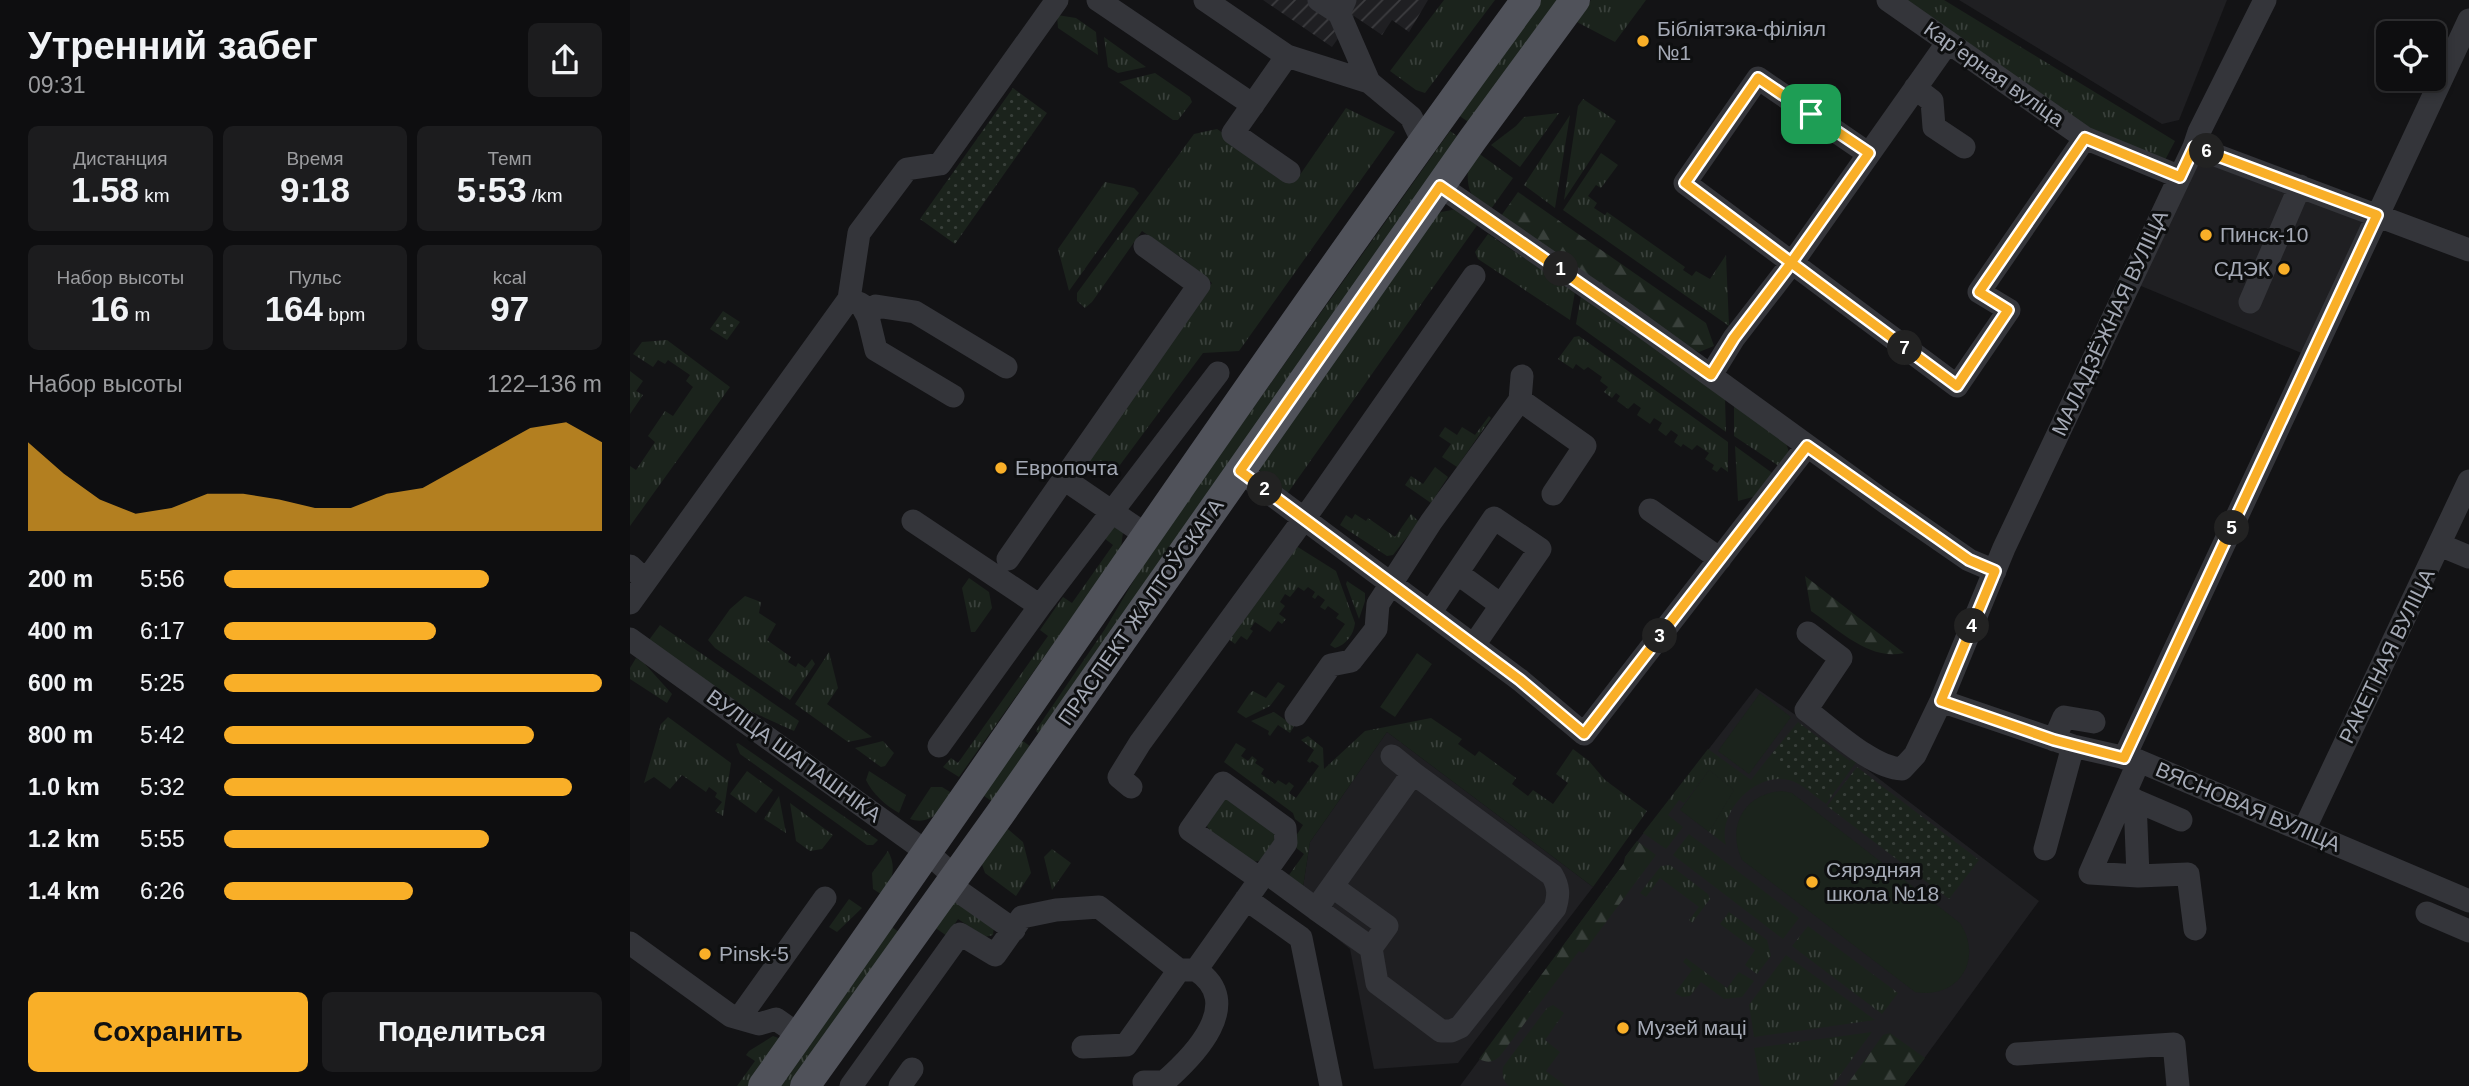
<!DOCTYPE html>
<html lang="ru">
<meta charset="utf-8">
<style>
:root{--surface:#0e0e10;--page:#1c1c1e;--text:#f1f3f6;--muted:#9b9c9f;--line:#2e2e30;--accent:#f9af28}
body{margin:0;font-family:Arial,sans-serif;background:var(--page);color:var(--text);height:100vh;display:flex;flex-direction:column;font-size:26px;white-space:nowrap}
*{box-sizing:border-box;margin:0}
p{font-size:23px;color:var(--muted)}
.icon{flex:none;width:38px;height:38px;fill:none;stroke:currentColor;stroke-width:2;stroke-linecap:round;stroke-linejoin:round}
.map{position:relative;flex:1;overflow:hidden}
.panel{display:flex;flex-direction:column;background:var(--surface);width:630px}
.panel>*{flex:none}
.buttons{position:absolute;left:1746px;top:21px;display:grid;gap:14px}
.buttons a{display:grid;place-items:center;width:70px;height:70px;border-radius:10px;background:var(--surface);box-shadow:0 4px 10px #0003,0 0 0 2px var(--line);font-size:35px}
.pin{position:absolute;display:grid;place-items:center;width:60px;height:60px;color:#fff;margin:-30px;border-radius:14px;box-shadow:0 4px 10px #0006}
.km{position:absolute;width:35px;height:35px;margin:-18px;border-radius:50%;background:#222;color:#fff;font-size:19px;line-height:35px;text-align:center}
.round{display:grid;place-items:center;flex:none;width:74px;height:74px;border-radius:10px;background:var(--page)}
.overview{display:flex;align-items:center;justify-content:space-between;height:119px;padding:0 28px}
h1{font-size:38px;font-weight:700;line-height:52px}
.figures{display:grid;grid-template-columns:repeat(3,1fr);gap:10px;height:119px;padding:7px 28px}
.figures div{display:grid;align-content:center;border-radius:10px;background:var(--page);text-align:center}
.figures b{font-size:35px;font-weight:700}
.figures small{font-size:19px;font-weight:400}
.figures p{font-size:19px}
.chart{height:196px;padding:14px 28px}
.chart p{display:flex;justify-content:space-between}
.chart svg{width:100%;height:126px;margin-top:7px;fill:var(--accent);opacity:.7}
.button{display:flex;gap:14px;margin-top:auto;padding:14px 28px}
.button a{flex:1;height:80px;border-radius:10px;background:var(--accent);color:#111;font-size:28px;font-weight:700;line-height:80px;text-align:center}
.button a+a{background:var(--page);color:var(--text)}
ul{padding:0 28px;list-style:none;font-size:23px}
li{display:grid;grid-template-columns:112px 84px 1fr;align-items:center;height:52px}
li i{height:18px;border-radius:9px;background:var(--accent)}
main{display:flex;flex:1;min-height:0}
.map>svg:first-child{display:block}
</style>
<main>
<section class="panel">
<div class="overview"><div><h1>Утренний забег</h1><p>09:31</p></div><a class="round"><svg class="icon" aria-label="share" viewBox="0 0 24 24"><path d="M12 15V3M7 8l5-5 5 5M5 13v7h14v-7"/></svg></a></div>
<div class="figures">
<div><p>Дистанция</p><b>1.58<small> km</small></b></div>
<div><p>Время</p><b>9:18</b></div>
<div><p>Темп</p><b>5:53<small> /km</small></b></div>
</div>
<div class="figures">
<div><p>Набор высоты</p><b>16<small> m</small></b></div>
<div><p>Пульс</p><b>164<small> bpm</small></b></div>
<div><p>kcal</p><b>97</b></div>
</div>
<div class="chart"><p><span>Набор высоты</span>122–136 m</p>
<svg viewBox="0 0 160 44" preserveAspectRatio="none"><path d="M0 44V13L10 24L20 33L30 38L40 36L50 31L60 31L70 33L80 36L90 36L100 31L110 29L120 22L130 15L140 8L150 6L160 13V44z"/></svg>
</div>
<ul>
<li><b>200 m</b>5:56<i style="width:70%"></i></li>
<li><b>400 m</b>6:17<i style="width:56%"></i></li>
<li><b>600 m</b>5:25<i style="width:100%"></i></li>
<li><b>800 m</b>5:42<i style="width:82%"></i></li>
<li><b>1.0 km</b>5:32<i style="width:92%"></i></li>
<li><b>1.2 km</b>5:55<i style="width:70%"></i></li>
<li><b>1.4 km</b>6:26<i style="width:50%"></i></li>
</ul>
<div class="button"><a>Сохранить</a><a>Поделиться</a></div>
</section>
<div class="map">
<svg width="1839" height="1086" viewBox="0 0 1839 1086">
<defs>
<pattern id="industrial-furrows" width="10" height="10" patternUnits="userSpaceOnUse" patternTransform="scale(1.75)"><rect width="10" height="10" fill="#1f1f22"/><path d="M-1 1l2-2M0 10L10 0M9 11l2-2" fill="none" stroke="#3d3d40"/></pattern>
<pattern id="grass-tufts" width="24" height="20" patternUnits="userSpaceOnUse" patternTransform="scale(1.75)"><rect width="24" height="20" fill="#1b231c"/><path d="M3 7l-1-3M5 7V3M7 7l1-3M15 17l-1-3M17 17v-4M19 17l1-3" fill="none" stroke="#39403b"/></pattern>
<pattern id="forest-firs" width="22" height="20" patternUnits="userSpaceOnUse" patternTransform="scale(1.75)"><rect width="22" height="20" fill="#1b231c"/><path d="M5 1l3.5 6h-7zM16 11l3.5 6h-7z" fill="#39403b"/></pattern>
<pattern id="park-dots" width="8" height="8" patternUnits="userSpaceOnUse" patternTransform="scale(1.75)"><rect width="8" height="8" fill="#1b231c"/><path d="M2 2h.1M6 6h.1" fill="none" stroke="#39403b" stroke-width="1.8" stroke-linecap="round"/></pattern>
</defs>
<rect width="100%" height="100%" fill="#131315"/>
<path fill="#1f1f22" d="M1329,0H1597L1549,120L1532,124Z
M1553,150L1747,228L1688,360L1492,278Z
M1126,688L1167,716L1409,901L1274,1086H830L994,863L995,857Z
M757,732L963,887L828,1063L744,1069L720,949L690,925L673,887L680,842Z"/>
<path fill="url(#industrial-furrows)" d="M633,0H798L779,32L762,20L752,35L724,16L702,47Z"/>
<path fill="url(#grass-tufts)" d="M814,0H865L795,93L786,90L760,71Z
M908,0H930L840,123L825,113Z
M961,0H1016L985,42L945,21Z
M1271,0H1314L1545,141L1534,162L1459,133Z
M427,15L446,18L466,32L468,55L428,28Z
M474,37L516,67L488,73L478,67Z
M525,73L560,97L562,102L548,120H543L489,82Z
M953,99L986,121L934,200L948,106Z
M716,108L765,132L609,351L573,353L484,473L479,476L457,461L582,283L556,261L512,231L462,302L455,308L447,301V293L564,134L587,129L665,182Z
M929,113L890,167L861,145L886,126L894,117Z
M940,115L925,208L894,185Z
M820,131L834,141L409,734L406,731L408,727L475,629L520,553Z
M844,150L883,178L861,209C855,205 846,201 842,195C835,183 837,161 844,150Z
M971,153L988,165L971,188L966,185L958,196L967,203L964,208L975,215L977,212L1055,267L1053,270L1062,276L1066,271L1080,279L1096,255L1099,326L933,210Z
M475,182L504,188L509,193L439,291L428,249Z
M827,209L848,224L657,494L631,474L629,466L799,220L811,212Z
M858,234L945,292L940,320L848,259L845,252Z
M951,296L1095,398L1096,432L946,324Z
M949,336L1098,442V472L1091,467L1087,472L1082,469L1084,465L1075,459L1079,453L1067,445L1062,450L1053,444L1051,447L1044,442L1048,435L1041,430L1036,436L1028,430L1032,423L1024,418L1020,424L1007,415L1011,408L1004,403L998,409L987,401L990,396L986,393L982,398L974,392L978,387L970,381L972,377L958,367L954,370L946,364L943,369L928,359L944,337Z
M37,340L100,387L0,526V466L6,470L25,442L18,436L35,411L43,416L63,387L56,381L60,375L38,360L35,364L28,360L23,367L3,354L12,342Z
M0,371L13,381L6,391L13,395L0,414Z
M1104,405L1156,443L1160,455L1152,468L1104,436Z
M859,416L861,418L827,467L812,457L821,444L809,436L815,427L827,435L832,427L845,435Z
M1105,446L1145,475L1130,495L1108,501Z
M805,467L818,477L801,503L775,485L781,476L793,484Z
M725,514L736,521L738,518L765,537L781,514L789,522L763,555L757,556L710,525L716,515L722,519Z
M483,525L493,532L491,548L329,777L313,767L321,758L328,763L418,636L410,630L433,597L442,603L483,545L474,538Z
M663,544L706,571L725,623C724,634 716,645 705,648L700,645L715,624L706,618L709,614L698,606L695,610L690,607L695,600L688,595L685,599L682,597L685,592L678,587L674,591L668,587L660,597L655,594L650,602L655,606L649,614L656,619L652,624L648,621L640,632L625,622L620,629L623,631L617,640L611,636L605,644L596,637Z
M339,578L359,592L362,608L345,632H341L332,588Z
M717,581L735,593V601L729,619L716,584Z
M115,596L131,602L129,613L146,624L137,640L161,657L158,662L166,667L168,663L175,668L182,659L185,664L160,700L85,648L78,640L100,609Z
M30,625L169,721L164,731L120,711L19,640Z
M199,652L208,688L197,704L242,737L218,742L165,704Z
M6,658L14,663L42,694L37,703L0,679V668Z
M648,682L655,686L640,706L616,718L607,712L620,693L623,691L636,698Z
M644,712L664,726L660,733L648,725L640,736L638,734L639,731L621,721Z
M38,717L101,763L93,816L85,811L92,802L85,797L87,793L79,787L76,792L52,775L40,789L24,777L14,783L31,724Z
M801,718L832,739L828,744L845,756L849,751L886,778L882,784L898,796L903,790L923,804L938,783L926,774L943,749L959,761L975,780L1017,811L963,887L757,732L680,842L673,887L659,875L674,854L661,844L673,825L665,819L663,813L594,762L606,743L616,749L611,756L618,761L622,756L627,760L625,763L634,769L631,774L645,784L648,780L656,785L659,782L664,786L659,793L666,798L689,766L682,761L680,763L677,761L684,750L671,740L678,736L693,748L694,769L735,731Z
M253,741L264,753L255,766L251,767L225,748Z
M393,741L401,747L366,804L351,794L388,743Z
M108,743L248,840L243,845H237L110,754L106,744Z
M1078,749L1121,780L1139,757L1195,794L1223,757L1227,761L1196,804C1184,796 1173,784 1159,780C1124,772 1087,813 1096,845L1079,832L1104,790L1079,770L1054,803L1049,800L1038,815L1053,827L1036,849L1013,833Z
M117,771L143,790L126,813L100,794Z
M239,771L276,795L269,813C256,806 242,793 236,780Z
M301,787H312L325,795C312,809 301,826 280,819Z
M149,796L156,833L134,819Z
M599,798L644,824L646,843L629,861L620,862L582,834L575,823L585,803Z
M160,803L203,835L192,849L180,851L166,841Z
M372,824L393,842L401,873L386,896L355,873L349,856Z
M1059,834L1169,918L1153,939L1043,855Z
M422,849L441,863L422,890L414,857Z
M258,851C267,867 262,880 254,896L243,889L242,873Z
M1040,865L1078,894L1080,899L1062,923L1059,920L1069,907L1030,878L1016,897L1010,893L1031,866Z
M219,899L232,908L207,932L199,927Z
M323,902L332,903L364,927L363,935L355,937L328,919L317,936L297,922Z
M1099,912L1137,940L1141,956L1127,974L1115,965L1125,950L1090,924Z
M253,921L269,932L160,1086H138Z
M1178,926L1268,993L1252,1014L1162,946Z
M1156,955L1245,1020L1124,1037L1119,1005Z
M1056,958L1097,988L1109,972L1124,981L1112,997L1094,999L1071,982L1060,996L1052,997L1045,993L1062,970L1053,962Z
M923,1005L934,1013L915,1040L930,1052L916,1071L936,1086H879C873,1081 872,1075 873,1067L917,1008Z
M1242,1032L1202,1086H1133L1130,1084L1124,1048Z
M143,1036L151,1039L148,1045L118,1086H107L125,1061L116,1055L119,1051Z"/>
<path fill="url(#forest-firs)" d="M888,192L1076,323L1084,346L1069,352L1060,348L871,216Z
M1175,576L1274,653C1239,661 1208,629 1181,611Z
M1007,841L1026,855L953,953L949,951L870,1056C863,1063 858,1063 849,1059L994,863L995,857Z
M1260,1033L1295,1058L1274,1086H1216L1253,1035Z"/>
<path fill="url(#park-dots)" d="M383,88L417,113L325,244L290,219Z
M93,311L110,322L97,340L80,329Z
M1168,722L1220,761L1192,798L1139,757Z
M1227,767L1349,860L1319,899L1197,806Z"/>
<path fill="#1b231c" d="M787,653L802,664L765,717L750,707Z
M1130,693L1161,717L1119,774L1088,751Z
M1079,770L1104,790L1079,832L1050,810Z
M1152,791L1162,793L1330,923C1354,960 1328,1000 1285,992L1112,860C1096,826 1115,793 1152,791Z"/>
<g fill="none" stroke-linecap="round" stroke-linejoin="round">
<path stroke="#34353a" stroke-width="23" d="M468,0L623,105
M575,0L657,56L739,82
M689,0L709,13
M715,0L709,13L739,82L781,117L793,142
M1258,0L1455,138L1550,177
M657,56L603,133L659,172
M1285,88L1302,101L1304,127L1334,147
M1564,147L1839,250
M1239,154L1128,78L1055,183L1327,386L1379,310L1349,292L1455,138
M810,186L997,315L1255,502L1339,560L1365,571
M219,299L229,233L277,169L310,164L427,0
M1620,302L1670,186
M238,317L246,306L285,312L376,367
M1081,375L1104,338L1162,263L1318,42
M890,400L892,376
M610,471L890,680L954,734L1177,446
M434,479L516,535
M1020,510L1090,559
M283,521L410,606
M1810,545L1839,557
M378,559L569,285L515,246
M0,566L16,581
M827,573L871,605
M0,603L219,299L231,304L238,317L246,350L323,396
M800,613L864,518L910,549L844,645
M1178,633L1211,658L1176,710C1201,728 1242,768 1272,769L1285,755L1311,701L1374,548L1564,147L1569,132L1635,0
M0,639L298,853L325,877
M1311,701L1443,746L1509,761L1839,901
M666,715L701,665L721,661L746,629L748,604L801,522L890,400L955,446L923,494
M1424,740L1434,717L1464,722
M309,746L410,606L588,373
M1494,758L1839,20
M1509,761L1460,873L1508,876L1558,874L1565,929
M501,787L489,777L510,743L684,505L844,276
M1495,796L1551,820
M1505,800L1508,876
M1674,830L1839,481
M1415,849L1443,746
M637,873L686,909L783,773L762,756
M325,877L327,890L384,930
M703,887L757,926L741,948L747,983L811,1031H821L830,1027L925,908C929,895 929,887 922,875L783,773
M616,899L671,938L701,1086
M686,909L741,948
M1797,913L1839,931
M0,943L101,1016L129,1024L146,1019L169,1035
M110,1017L195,898
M453,1047L496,1045L549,970
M1387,1054L1544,1044L1548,1086
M514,1082H534C564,1056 616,1003 566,970
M221,1086L330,934L365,955L392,917L426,910L469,907L549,970H566L656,843L655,828L593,783L560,830L630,879
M270,1086L282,1069"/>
<path stroke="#50525a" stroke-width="30" d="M133,1086C389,725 634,357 896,0
M175,1086L370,814L843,139L945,0"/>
</g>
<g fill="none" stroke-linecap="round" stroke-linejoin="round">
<g stroke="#fff" stroke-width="14">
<path id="route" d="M1181,114L1239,153L1161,263L1104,338L1081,375L810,186L610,471L890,680L954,734L1177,446L1339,560L1365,571L1311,701L1424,740L1494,758L1747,215L1564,147L1550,177L1455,138L1349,292L1378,310L1327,386C1236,319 1145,251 1055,183L1128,78L1181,114"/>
</g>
<use href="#route" stroke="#f9af28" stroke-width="9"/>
</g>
<g fill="#f9af28" stroke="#0e0f10" stroke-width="2.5">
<circle cx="1013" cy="41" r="7"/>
<circle cx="1576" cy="235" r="7"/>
<circle cx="1654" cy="269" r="7"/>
<circle cx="371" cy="468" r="7"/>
<circle cx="1182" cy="882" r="7"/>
<circle cx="75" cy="954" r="7"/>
<circle cx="993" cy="1028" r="7"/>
</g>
<g text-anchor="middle" stroke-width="6" stroke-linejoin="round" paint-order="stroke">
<g font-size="21" fill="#a5aab6" stroke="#0e0f10" text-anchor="start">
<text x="1027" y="36">Бібліятэка-філіял<tspan x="1027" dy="24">№1</tspan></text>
<text x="1590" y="242">Пинск-10</text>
<text x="1640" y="276" text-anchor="end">СДЭК</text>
<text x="385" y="475">Европочта</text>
<text x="1196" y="877">Сярэдняя<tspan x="1196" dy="24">школа №18</tspan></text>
<text x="89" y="961">Pinsk-5</text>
<text x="1007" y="1035">Музей маці</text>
</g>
<g font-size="21" fill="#a5aab6" stroke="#0e0f10">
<text transform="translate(1364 74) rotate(35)" y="7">Карʼерная вуліца</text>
<text transform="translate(1480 323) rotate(-65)" y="7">МАЛАДЗЁЖНАЯ ВУЛІЦА</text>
<text transform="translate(511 612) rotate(-55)" y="7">ПРАСПЕКТ ЖАЛТОЎСКАГА</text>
<text transform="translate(1757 656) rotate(-64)" y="7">РАКЕТНАЯ ВУЛІЦА</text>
<text transform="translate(164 756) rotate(36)" y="7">ВУЛІЦА ШАПАШНІКА</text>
<text transform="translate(1618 807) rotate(23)" y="7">ВЯСНОВАЯ ВУЛІЦА</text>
</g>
</g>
</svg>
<div class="buttons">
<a><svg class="icon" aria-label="locate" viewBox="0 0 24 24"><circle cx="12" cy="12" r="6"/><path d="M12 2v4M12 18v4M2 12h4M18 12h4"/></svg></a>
</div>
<div class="pin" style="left:1181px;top:114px;background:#1e9e55"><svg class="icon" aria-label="arrive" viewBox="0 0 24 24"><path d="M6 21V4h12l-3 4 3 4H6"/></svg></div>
<b class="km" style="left:931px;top:269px">1</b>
<b class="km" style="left:635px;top:489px">2</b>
<b class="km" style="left:1030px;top:636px">3</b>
<b class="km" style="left:1342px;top:626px">4</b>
<b class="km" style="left:1602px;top:528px">5</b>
<b class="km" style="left:1577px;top:151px">6</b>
<b class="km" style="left:1275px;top:348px">7</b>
</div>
</main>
